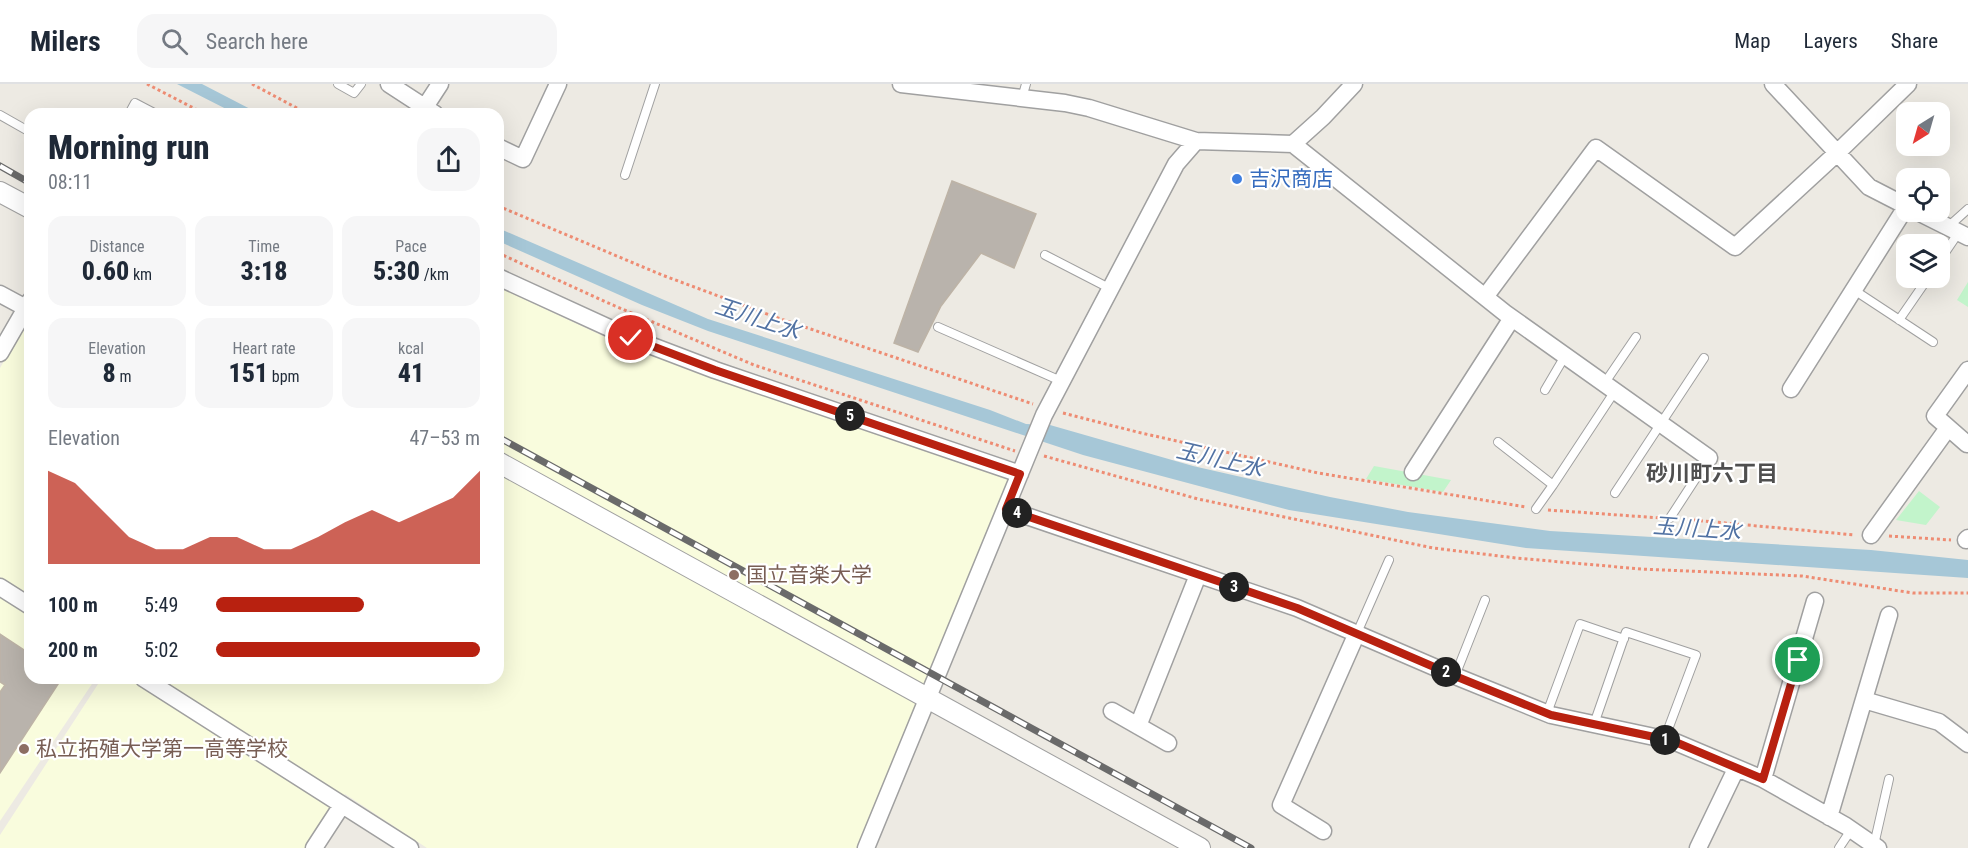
<!DOCTYPE html>
<meta charset="utf-8">
<style>
:root{--surface:#fff;--page:#f6f6f7;--text:#1f2937;--muted:#747a83;--line:#e0e1e3;--accent:#b82110}
body{margin:0;font-family:"Roboto Condensed","Noto Sans JP",sans-serif;background:var(--page);color:var(--text);height:100vh;display:flex;flex-direction:column;font-size:22px;white-space:nowrap}
*{box-sizing:border-box;margin:0}
p{font-size:20px;color:var(--muted)}
.icon{flex:none;width:33px;height:33px;fill:none;stroke:currentColor;stroke-width:2;stroke-linecap:round;stroke-linejoin:round}
.map{position:relative;flex:1;overflow:hidden}
.drawer{position:absolute;left:24px;top:24px;width:480px;height:576px;display:flex;flex-direction:column;background:var(--surface);border-radius:18px;box-shadow:0 6px 24px #0002}
.drawer>*{flex:none}
.needle{width:39px;rotate:217deg}
.controls{position:absolute;left:1896px;top:18px;display:grid;gap:12px}
.controls a{display:grid;place-items:center;width:54px;height:54px;border-radius:12px;background:var(--surface);box-shadow:0 6px 24px #0002;font-size:30px}
.pin{position:absolute;display:grid;place-items:center;width:51px;height:51px;color:#fff;margin:-26px;border:3px solid #fff;border-radius:50%;box-shadow:0 2px 6px #0007}
.km{position:absolute;width:30px;height:30px;margin:-15px;border-radius:50%;background:#222;color:#fff;font-size:16px;line-height:30px;text-align:center}
.round{display:grid;place-items:center;flex:none;width:63px;height:63px;border-radius:18px;background:var(--page)}
.summary{display:flex;align-items:center;justify-content:space-between;height:102px;padding:0 24px}
h1{font-size:33px;font-weight:800;line-height:45px}
.figures{display:grid;grid-template-columns:repeat(3,1fr);gap:9px;height:102px;padding:6px 24px}
.figures div{display:grid;align-content:center;border-radius:15px;background:var(--page);text-align:center}
.figures b{font-size:26px;font-weight:800}
.figures small{font-size:16px;font-weight:400}
.figures p{font-size:16px}
.chart{height:168px;padding:12px 24px}
.chart p{display:flex;justify-content:space-between}
.chart svg{width:100%;height:108px;margin-top:6px;fill:var(--accent);opacity:.7}
ul{padding:0 24px;list-style:none;font-size:20px}
li{display:grid;grid-template-columns:96px 72px 1fr;align-items:center;height:45px}
li i{height:15px;border-radius:8px;background:var(--accent)}
header{display:flex;align-items:center;gap:36px;box-sizing:border-box;height:84px;padding:0 30px;background:var(--surface);border-bottom:2px solid var(--line)}
header strong{font-size:28px}
nav{display:flex;gap:33px;margin-inline-start:auto;font-size:21px}
.search{width:420px;height:54px;background:var(--page);display:flex;align-items:center;gap:15px;box-sizing:border-box;padding:0 21px;border-radius:18px;color:var(--muted);font-size:22px}
.map>svg:first-child{display:block}
</style>
<header>
<strong>Milers</strong>
<div class="search"><svg class="icon" aria-label="search" viewBox="0 0 24 24"><circle cx="10" cy="10" r="6"/><path d="M15 15l6 6"/></svg>Search here</div>
<nav><a>Map</a><a>Layers</a><a>Share</a></nav>
</header>
<div class="map">
<svg width="1968" height="764" viewBox="0 0 1968 764">
<rect width="100%" height="100%" fill="#edeae3"/>
<path fill="#f9fcdd" d="M498,203L633,266L1012,388L860,764H427L345,710L309,764H0V751L102,594H498Z
M30,232V512L0,493V284Z
M0,511L30,529V594H96L0,737Z"/>
<path fill="#c2f4cb" d="M1968,198V223L1957,216Z
M1374,382L1451,396L1443,408L1366,395Z
M1919,407L1940,423L1926,441L1896,436Z"/>
<path fill="#a6c7d7" d="M177,0H202L260,30H236Z
M498,144L708,235L990,326L1026,340L1050,341L1193,382L1330,413L1408,428L1550,447L1871,466L1968,476V494L1526,464L1289,426L1083,371L708,247L642,221L498,157Z"/>
<path fill="#b9b3ac" stroke="#bdb3a6" stroke-width="1.5" d="M952,97L1036,130L1014,184L981,169L941,222L918,268L894,259Z
M0,550L30,570V594H62L0,689V608L5,601L0,598Z"/>
<g fill="none" stroke-linecap="round" stroke-linejoin="round">
<g stroke="#a0a0a0" stroke-width="10">
<path id="service" d="M338,0L354,9L361,0
M1022,14L1026,0
M129,30L135,19L156,30
M0,31L30,48
M625,91L655,0
M1949,142L1968,125
M1045,171L1111,205
M1940,176L1959,148
M1854,206L1933,258
M1899,236L1928,194
M938,243L1061,297
M1604,300L1636,253
M1545,306L1565,272
M1498,358L1553,401L1615,307
M1615,409L1704,274
M1536,425L1553,401
M1670,434L1709,374
M1357,549L1389,476
M1455,592L1485,516
M1547,629L1580,540L1624,555
M1594,640L1626,548L1696,571L1664,656
M1874,761L1889,695
M1839,764L1851,746"/>
</g>
<g stroke="#a0a0a0" stroke-width="19">
<path id="minor" d="M389,0L435,30
M901,0L1065,19L1089,24L1196,57L1293,60L1505,229L1709,374
M1773,0L1869,103L1906,122
M425,23L440,0
M1293,60L1323,33L1354,0
M498,63L523,75L558,0
M1918,128L1968,153
M498,193L631,254L715,286L1020,390
M0,210L26,224
M1485,213L1596,64L1735,163L1837,69L1908,0
M0,269L30,217
M1791,305L1906,123
M1967,360L1935,332L1968,286
M1413,388L1512,234
M1006,425L1297,524L1455,592L1551,631L1673,657L1763,695L1846,742L1878,764
M1871,451L1948,344
M1966,456L1968,454
M0,503L30,522
M143,594L410,764
M1864,616L1939,638L1968,660
M1112,627L1168,659
M1138,642L1198,491
M1763,695L1815,517
M1829,733L1889,531
M1323,747L1281,721L1357,549
M314,764L342,721
M866,764L1044,331L1176,80L1196,57
M1698,764L1736,685"/>
</g>
<g stroke="#a0a0a0" stroke-width="22">
<path id="tertiary" d="M0,108L30,124
M498,378L1200,764"/>
</g>
<path stroke="#ee8c73" stroke-width="3" stroke-dasharray="3 3" stroke-linecap="butt" d="M147,0L205,30
M252,0L308,30
M498,122L662,191L775,233L1033,320
M498,169L615,222L754,281L1015,367
M1063,329L1137,348L1318,389L1526,423
M1044,372L1198,415L1433,464L1516,474L1641,485L1802,492L1913,509H1968
M1548,426L1661,434
M1682,435L1855,451
M1889,452L1951,456"/>
<use href="#service" stroke="#fff" stroke-width="8"/>
<use href="#minor" stroke="#fff" stroke-width="16"/>
<use href="#tertiary" stroke="#fff" stroke-width="20"/>
<g stroke="#6a6a6a" stroke-width="7">
<path id="rail" d="M0,82L30,99
M498,353L1251,764"/>
</g>
<use href="#rail" stroke="#fff" stroke-width="4.5" stroke-dasharray="14" stroke-linecap="butt"/>
</g>
<g fill="none" stroke-linecap="round" stroke-linejoin="round">
<g stroke="#fff" stroke-width="12">
<path id="route" d="M631,254L715,286L1020,390L1006,425L1297,524L1455,592L1551,631L1673,657L1763,695L1798,576"/>
</g>
<use href="#route" stroke="#b82110" stroke-width="8"/>
</g>
<circle fill="#3f7fe0" stroke="#fff" stroke-width="2" cx="1237" cy="95" r="6"/>
<g fill="#8d6e63" stroke="#fff" stroke-width="2">
<circle cx="734" cy="491" r="6"/>
<circle cx="24" cy="665" r="6"/>
</g>
<g text-anchor="middle" stroke-width="4.5" stroke-linejoin="round" paint-order="stroke">
<g font-size="21" fill="#366cbe" stroke="#fff" text-anchor="start">
<text x="1249" y="102">吉沢商店</text>
</g>
<g font-size="21" fill="#785e54" stroke="#fff" text-anchor="start">
<text x="746" y="498">国立音楽大学</text>
<text x="36" y="672">私立拓殖大学第一高等学校</text>
</g>
<g font-size="22" font-style="italic" fill="#5172a3" stroke="#fff">
<text transform="translate(758 234) rotate(18)" y="8">玉川上水</text>
<text transform="translate(1220 375) rotate(13)" y="8">玉川上水</text>
<text transform="translate(1697 444) rotate(4)" y="8">玉川上水</text>
</g>
<g font-size="22" font-weight="bold" fill="#4f4f4f" stroke="#fff">
<text x="1712" y="397">砂川町六丁目</text>
</g>
</g>
</svg>
<div class="controls">
<a><svg class="needle" viewBox="-14 -14 28 28"><path d="M0-13l5 13h-10z" fill="#e53935"/><path d="M0 13l5-13h-10z" fill="#747a83"/></svg></a>
<a><svg class="icon" aria-label="locate" viewBox="0 0 24 24"><circle cx="12" cy="12" r="6"/><path d="M12 2v4M12 18v4M2 12h4M18 12h4"/></svg></a>
<a><svg class="icon" aria-label="layers" viewBox="0 0 24 24"><path d="M12 4l9 5-9 5-9-5zM3 14l9 5 9-5"/></svg></a>
</div>
<div class="pin" style="left:1798px;top:576px;background:#1e9e55"><svg class="icon" aria-label="arrive" viewBox="0 0 24 24"><path d="M6 21V4h12l-3 4 3 4H6"/></svg></div>
<div class="pin" style="left:631px;top:254px;background:#d93025"><svg class="icon" aria-label="check" viewBox="0 0 24 24"><path d="M5 12l5 5 9-10"/></svg></div>
<b class="km" style="left:1665px;top:656px">1</b>
<b class="km" style="left:1446px;top:588px">2</b>
<b class="km" style="left:1234px;top:503px">3</b>
<b class="km" style="left:1017px;top:429px">4</b>
<b class="km" style="left:850px;top:332px">5</b>
<section class="drawer">
<div class="summary"><div><h1>Morning run</h1><p>08:11</p></div><a class="round"><svg class="icon" aria-label="share" viewBox="0 0 24 24"><path d="M12 15V3M7 8l5-5 5 5M5 13v7h14v-7"/></svg></a></div>
<div class="figures">
<div><p>Distance</p><b>0.60<small> km</small></b></div>
<div><p>Time</p><b>3:18</b></div>
<div><p>Pace</p><b>5:30<small> /km</small></b></div>
</div>
<div class="figures">
<div><p>Elevation</p><b>8<small> m</small></b></div>
<div><p>Heart rate</p><b>151<small> bpm</small></b></div>
<div><p>kcal</p><b>41</b></div>
</div>
<div class="chart"><p><span>Elevation</span>47–53 m</p>
<svg viewBox="0 0 160 44" preserveAspectRatio="none"><path d="M0 44V6L10 11L20 22L30 33L40 38L50 38L60 33L70 33L80 38L90 38L100 33L110 27L120 22L130 27L140 22L150 17L160 6V44z"/></svg>
</div>
<ul>
<li><b>100 m</b>5:49<i style="width:56%"></i></li>
<li><b>200 m</b>5:02<i style="width:100%"></i></li>
</ul>
</section>
</div>
